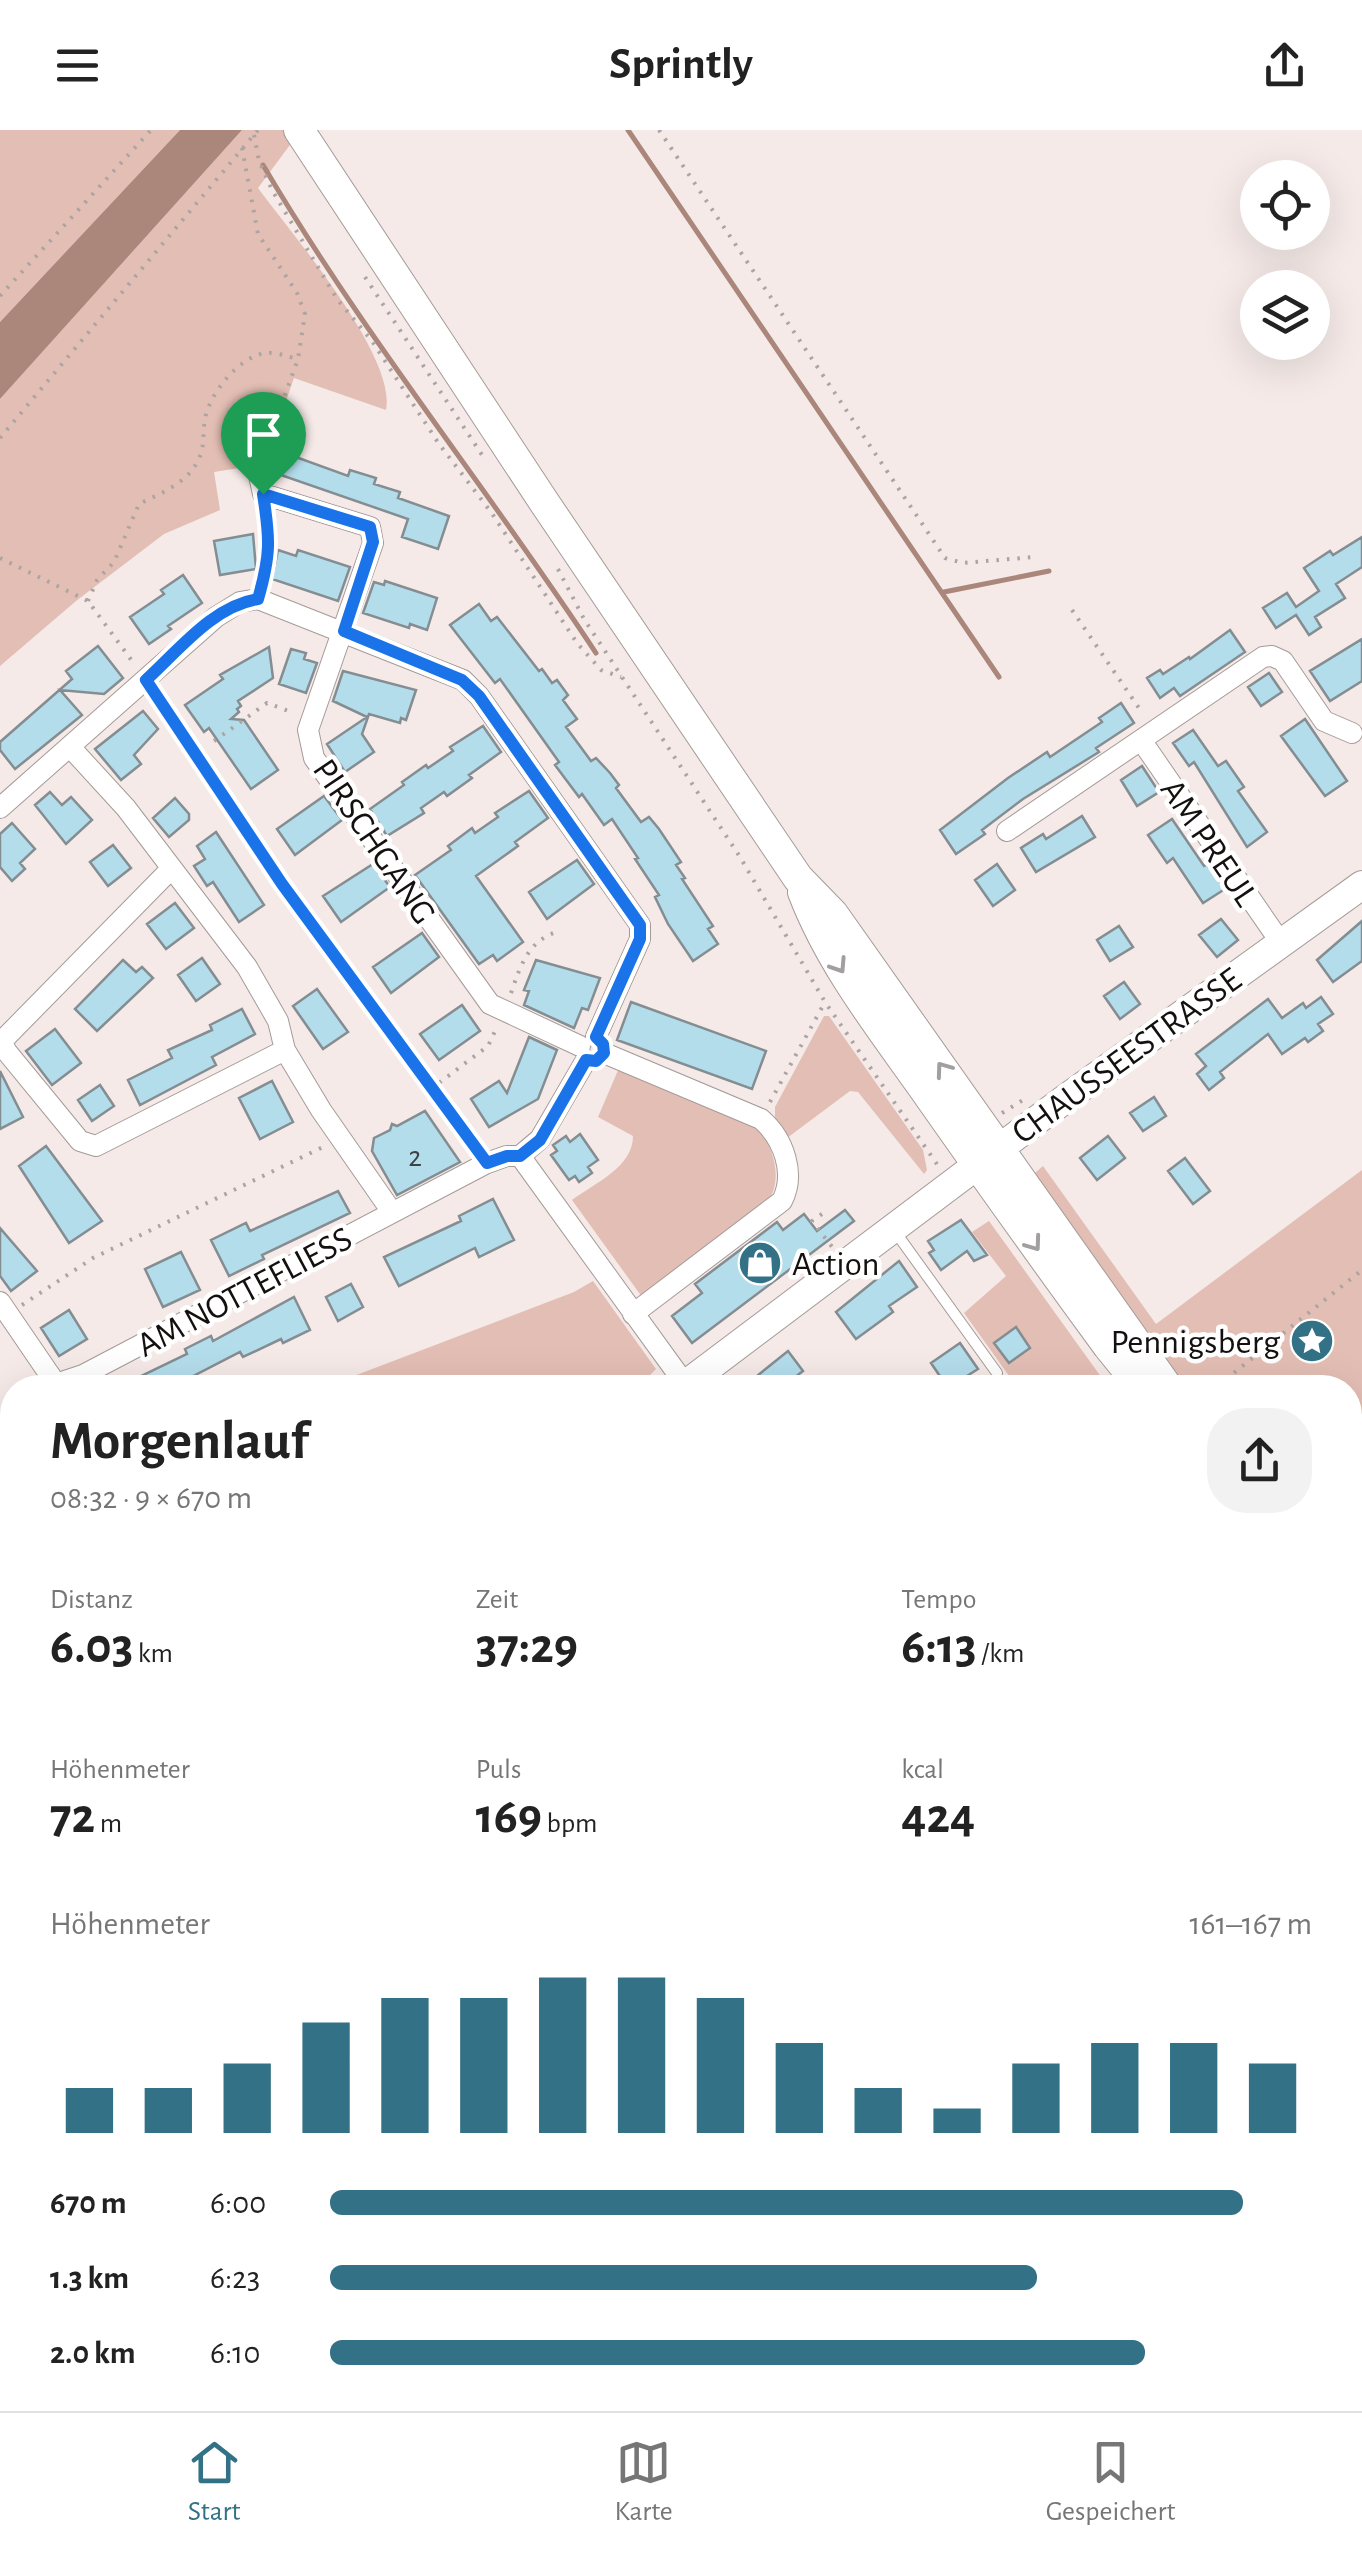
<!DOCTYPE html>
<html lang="de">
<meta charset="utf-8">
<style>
:root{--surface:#fff;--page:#f2f2f2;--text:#222;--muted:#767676;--line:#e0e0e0;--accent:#337286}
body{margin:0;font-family:"Alegreya Sans",sans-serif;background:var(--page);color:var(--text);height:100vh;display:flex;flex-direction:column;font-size:38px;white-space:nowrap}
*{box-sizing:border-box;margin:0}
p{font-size:32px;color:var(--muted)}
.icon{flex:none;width:55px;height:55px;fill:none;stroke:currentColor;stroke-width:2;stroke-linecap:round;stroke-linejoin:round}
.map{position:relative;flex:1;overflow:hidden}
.drawer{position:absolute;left:0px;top:1245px;width:1362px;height:1038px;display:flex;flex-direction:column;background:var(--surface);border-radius:40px 40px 0 0;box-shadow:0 10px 40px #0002}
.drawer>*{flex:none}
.buttons{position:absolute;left:1240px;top:30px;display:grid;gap:20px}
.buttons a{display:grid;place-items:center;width:90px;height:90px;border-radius:50%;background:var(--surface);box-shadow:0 10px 40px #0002;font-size:50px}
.pin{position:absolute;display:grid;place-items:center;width:85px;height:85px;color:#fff;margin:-102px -42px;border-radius:50% 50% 50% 0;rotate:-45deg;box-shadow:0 0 10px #0007}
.pin .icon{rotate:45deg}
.round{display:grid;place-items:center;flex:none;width:105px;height:105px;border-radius:40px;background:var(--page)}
.overview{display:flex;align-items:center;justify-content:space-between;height:170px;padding:0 50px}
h1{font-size:55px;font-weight:600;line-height:75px}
.metrics{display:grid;grid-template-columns:repeat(3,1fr);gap:15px;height:170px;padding:10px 50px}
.metrics div{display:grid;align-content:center}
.metrics b{font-size:50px;font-weight:600}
.metrics small{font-size:28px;font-weight:400}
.metrics p{font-size:28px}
.chart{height:280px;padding:20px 50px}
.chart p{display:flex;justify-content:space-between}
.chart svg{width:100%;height:180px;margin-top:10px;stroke:var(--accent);stroke-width:6}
ul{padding:0 50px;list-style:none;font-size:32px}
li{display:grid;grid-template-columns:160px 120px 1fr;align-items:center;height:75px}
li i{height:25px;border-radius:12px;background:var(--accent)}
header{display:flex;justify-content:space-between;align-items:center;height:130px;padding:0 50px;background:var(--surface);font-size:45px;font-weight:600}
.tab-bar{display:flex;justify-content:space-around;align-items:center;height:140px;border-top:2px solid var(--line);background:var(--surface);font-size:28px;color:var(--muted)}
.tab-bar a{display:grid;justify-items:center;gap:5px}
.tab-bar .current{color:var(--accent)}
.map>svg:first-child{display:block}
</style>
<header><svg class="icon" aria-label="menu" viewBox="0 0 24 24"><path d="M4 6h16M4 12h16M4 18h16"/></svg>Sprintly<svg class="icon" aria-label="share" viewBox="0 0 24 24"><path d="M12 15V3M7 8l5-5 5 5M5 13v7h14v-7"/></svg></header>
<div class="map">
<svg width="1362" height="2281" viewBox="0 0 1362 2281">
<rect width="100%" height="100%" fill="#f5eae8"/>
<path fill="#e3beb4" d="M0,0H180L0,192Z
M242,0H301L258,58C291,103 397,226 386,280L294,248L264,334L214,342L220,380L164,404L76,471L0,536V269Z
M824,886H829L923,1020L927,1040L924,1044L858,962L850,961L787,1008L775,988V977Z
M619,938L758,997C773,1017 783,1047 769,1070L642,1167L572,1070C595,1053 633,1037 633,1006L598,987Z
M1043,1036L1156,1194L1362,1040V1510L1350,1493V1258L1180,1257L1029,1048Z
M989,1091L1104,1251L1110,1257H1017L964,1183L1006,1146L972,1102Z
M593,1151L656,1239L638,1257H325L574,1162Z
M12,1362V1726L0,1710V1363Z"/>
<path fill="#aa867b" d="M180,0H242L0,269V192Z"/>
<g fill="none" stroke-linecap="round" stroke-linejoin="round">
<path stroke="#aa867b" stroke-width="5" d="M628,0L999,547
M263,35C363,205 488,359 596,523
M944,462L1049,441"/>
</g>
<path fill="#b4ddec" stroke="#848d91" stroke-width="2.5" d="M282,322L348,346L350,340L376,348L374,354L400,362L398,368L449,386L438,419L402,407L408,389L275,343Z
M253,404L256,439L220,445L214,411Z
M1362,407V437L1336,454L1345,468L1315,487L1321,497L1309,505L1296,485L1276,498L1263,478L1287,463L1296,477L1319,461L1304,438L1330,421L1333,425Z
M278,420L296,426L298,420L350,437L338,471L272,449Z
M183,445L202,473L168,496L171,499L149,514L130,487L164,464L161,460Z
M385,451L437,468L427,500L410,494L409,498L363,483L374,452L384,455Z
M479,474L491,491L497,487L539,541L542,539L552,553L557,550L568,565L563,570L577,589L566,597L591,631L596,628L610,643L619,655L616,658L641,692L649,687L659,699L681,732L676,735L685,748L682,749L713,796L708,799L718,814L693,831L668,794L655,767L659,765L635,729L638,728L612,689L604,695L582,664L579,667L555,635L559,632L500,549L495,553L450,495Z
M1230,500L1245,522L1180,566L1174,558L1160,568L1147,548L1160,540L1163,544L1189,527L1190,529Z
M1362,509V551L1330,571L1310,541Z
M98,516L123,548L104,564L60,560L82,585L15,639L0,620V612L72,549L66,541Z
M269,517L273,548L238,571L241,576L237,579L239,582L231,589L244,590L278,640L251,659L209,598L204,602L185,575L223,549L220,545Z
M291,519L306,523L304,529L317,533L306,563L279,554Z
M343,541L416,560L406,590L401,588L400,593L369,584L362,604L374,622L345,642L327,614L367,587L333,571Z
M1269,543L1282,562L1261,576L1248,557Z
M1121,573L1134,593L1096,618L1099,622L1023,669L982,700L985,704L956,724L940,700L1008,648L1047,622L1050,627L1102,592L1099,588Z
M143,581L158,599L134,625L141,634L121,650L95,619Z
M1305,589L1347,651L1325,666L1281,606Z
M483,596L501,622L469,645L472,648L447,666L444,662L421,678L424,683L387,706L370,679L404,655L402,652L426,635L428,638L453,621L450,617Z
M1193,600L1218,636L1226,631L1244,657L1238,661L1267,702L1247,717L1194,632L1189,636L1173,613Z
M1142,636L1159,662L1137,676L1121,650Z
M529,661L548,688L515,712L518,716L476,746L523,812L497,831L493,825L479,834L415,745L451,720L448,716L472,698L475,703L498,687L495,683Z
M50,662L62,675L71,667L92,690L66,714L35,675Z
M324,666L342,690L295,725L277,699Z
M175,668L189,684V690L169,707L153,688Z
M1082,686L1095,707L1036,742L1021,718L1043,704L1046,709Z
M1172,689L1204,736L1208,734L1225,759L1203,773L1173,728L1167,733L1148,705Z
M12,693L35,719L20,733L25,739L12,751L0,737V704Z
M216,702L264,775L239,792L213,752L207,756L194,736L205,729L197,716Z
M113,715L131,738L108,756L90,732Z
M577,730L594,754L547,789L529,762Z
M373,734L390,757L341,792L323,766Z
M997,734L1015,760L993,776L975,750Z
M175,773L194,798L166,819L147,794Z
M1221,789L1238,810L1217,827L1199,805Z
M1362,791V831L1333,852L1317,830Z
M1119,796L1133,817L1110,831L1097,810Z
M422,803L439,827L391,863L373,837Z
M202,828L220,854L196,871L178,845Z
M123,830L136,842L142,837L153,848L97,901L75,879Z
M536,830L600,848L588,880L582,878L574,898L524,875L529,861L524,860Z
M1124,852L1140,874L1120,889L1104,866Z
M317,859L348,902L323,919L293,876Z
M1321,867L1333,884L1318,894L1323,901L1308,912L1305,908L1282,924L1268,904L1220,942L1224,948L1209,960L1197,944L1206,936L1196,924L1268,869L1282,888L1303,873L1306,878Z
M631,872L766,921L752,959L617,910Z
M462,875L480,901L439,930L420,904Z
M242,879L255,904L212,927L216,935L140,975L128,950L172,928L168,920L212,900L210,895Z
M55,899L81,933L52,955L26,921Z
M529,907L557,920L538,969L489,997L471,969L499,951L507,963Z
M0,941L23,987L0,999Z
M272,951L293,992L260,1009L239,968Z
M100,955L114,976L92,991L78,970Z
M1154,967L1166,986L1143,1001L1130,983Z
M425,981L460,1032L397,1065L372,1021L374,1008L390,1000L392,994L397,996Z
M580,1004L598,1030L588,1037L592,1043L579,1052L575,1046L569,1050L551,1025L557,1021L553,1015L566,1006L570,1012Z
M1108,1006L1125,1028L1097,1050L1080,1028Z
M46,1016L102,1091L69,1113L19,1036Z
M1185,1028L1210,1061L1193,1074L1168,1041Z
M338,1061L350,1083L262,1125L264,1129L229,1146L211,1110L246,1093L250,1101Z
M493,1069L514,1110L479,1127L475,1118L399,1156L384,1127L461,1091L459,1086Z
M845,1080L854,1091L692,1213L672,1186L702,1163L695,1154L777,1092L783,1100L804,1084L817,1101Z
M961,1090L987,1125L974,1131L967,1121L941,1140L929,1123L934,1120L928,1111Z
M0,1098L37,1141L11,1161L0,1146Z
M181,1122L200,1160L163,1177L145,1139Z
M899,1131L917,1157L889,1176L893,1182L856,1209L836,1182Z
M351,1154L363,1177L338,1191L326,1167Z
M294,1167L310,1200L283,1213L281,1209L243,1227L240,1222L170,1258H146L141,1246L187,1224L185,1219L211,1206L213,1211Z
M69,1180L87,1209L59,1226L41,1198Z
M1016,1197L1030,1218L1009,1233L994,1213Z
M960,1213L978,1239L948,1258L931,1233Z
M788,1221L803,1241L781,1258H742Z"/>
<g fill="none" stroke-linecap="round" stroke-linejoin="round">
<g stroke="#a49b98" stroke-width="12">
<path id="lane" d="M258,469C270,424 270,410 263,365
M894,1100L997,1243
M0,1524L12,1542"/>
</g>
<g stroke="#a49b98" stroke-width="22">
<path id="street" d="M258,341L263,364L370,397L373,413L308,600L314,628L490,874L580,916
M1141,610L1281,813
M71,618L126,678L247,837L278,891L285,920L321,980L392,1082
M0,678L216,487L240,472L258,469L463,550L479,566L640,795V809L596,907
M1007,701L1263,527L1272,526L1283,531L1324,591L1352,603
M171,739L1,912L7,922L80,1011L96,1016L285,920
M604,923L761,989C784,1009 796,1044 782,1071L633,1184
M520,1026L685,1254
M0,1172L56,1254L83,1245L487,1033L507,1026H520L540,1009L586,930
M1350,1810L1362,1827
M1350,1958L1362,1956
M1350,2240L1362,2259
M483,2270L490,2281
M25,2281L36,2270
M1019,2281L1093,2270"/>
</g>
<g stroke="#a49b98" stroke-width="30">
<path id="secondary" d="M681,1258L1065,969L1362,755
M0,1881L12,1869"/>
</g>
<g stroke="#a49b98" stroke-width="32">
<path id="primary" d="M299,0L544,372L798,748L833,784L1168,1258
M803,762C830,833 878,894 922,956C983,1043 1045,1130 1108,1216L1142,1258
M1350,1523L1362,1540"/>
</g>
<path stroke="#aca4a2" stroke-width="4" stroke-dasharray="2.5 8" stroke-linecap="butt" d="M659,0L945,428L963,433L1034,427
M254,5L259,31L272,60L337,169L372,211L439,314L491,382L577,513L601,540L621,547
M242,18L258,104L297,163L305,184L298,229L264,322
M365,147L486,331
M0,166L151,0
M0,308L258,0
M0,428L88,471L135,535
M558,439L584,489L740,727L825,872L939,1037
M88,471L97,450L114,432L139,374C159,364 185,354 196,334C206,318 202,306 205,289C209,264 240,225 267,223C276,222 289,227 298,229
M1072,480L1143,584
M155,563L282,754L475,1018
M214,611L267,573L294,583
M511,863C521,834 529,809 560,801
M431,959L488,916L496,899
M770,972L825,872
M1002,983L1023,970
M822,1084L812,1091L833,1118
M22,1175L93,1128L323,1017
M384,1248L393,1258
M1230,1258L1225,1250L1362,1140
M1350,1349L1362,1345
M5,1364L12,1358
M1350,1567L1362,1584"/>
<use href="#lane" stroke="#fff" stroke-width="10"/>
<use href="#street" stroke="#fff" stroke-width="20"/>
<use href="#secondary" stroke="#fff" stroke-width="28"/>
<use href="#primary" stroke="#fff" stroke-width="30"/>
</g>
<defs><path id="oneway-chevron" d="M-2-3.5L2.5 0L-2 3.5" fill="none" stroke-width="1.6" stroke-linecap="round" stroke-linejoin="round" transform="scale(2.5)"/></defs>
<g stroke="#a19f9f">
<use href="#oneway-chevron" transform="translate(839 836) rotate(57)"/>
<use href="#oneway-chevron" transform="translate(943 939) rotate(-126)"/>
<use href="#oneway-chevron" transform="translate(1034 1114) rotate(54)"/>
</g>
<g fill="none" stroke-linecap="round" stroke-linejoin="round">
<g stroke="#fff" stroke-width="20">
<path id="route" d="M263,364L370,397L373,412L344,501L462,550L479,566L640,795V809L596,907L603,914L604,923L596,931L586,930L540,1010L520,1026H507L487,1033L282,754L146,550C179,520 213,476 258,469C271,424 270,409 263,364Z"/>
</g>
<use href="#route" stroke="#1a73e8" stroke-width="12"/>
</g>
<defs>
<g id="shop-disc" transform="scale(2.25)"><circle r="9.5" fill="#337286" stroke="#fff"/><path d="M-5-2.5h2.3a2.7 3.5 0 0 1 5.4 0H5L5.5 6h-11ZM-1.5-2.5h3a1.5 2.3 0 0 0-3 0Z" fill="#fff"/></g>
<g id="sight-disc" transform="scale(2.25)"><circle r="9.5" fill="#337286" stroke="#fff"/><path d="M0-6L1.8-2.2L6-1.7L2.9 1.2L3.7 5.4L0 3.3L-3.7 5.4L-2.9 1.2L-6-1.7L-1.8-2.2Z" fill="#fff"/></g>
</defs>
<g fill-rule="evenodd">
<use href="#shop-disc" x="760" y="1133"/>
<use href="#sight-disc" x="1312" y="1211"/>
</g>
<g text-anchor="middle" stroke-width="9" stroke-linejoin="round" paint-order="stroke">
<g font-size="30" fill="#3b4346">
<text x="415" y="1036">2</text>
</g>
<g font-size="35" fill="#13100f" stroke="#fff">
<text transform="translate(375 711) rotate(56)" y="12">PIRSCHGANG</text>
<text transform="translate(1210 712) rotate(56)" y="12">AM PREUL</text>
<text transform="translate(1126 925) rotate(-36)" y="12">CHAUSSEESTRASSE</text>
<text transform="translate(244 1161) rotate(-28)" y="12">AM NOTTEFLIESS</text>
</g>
<g font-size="35" fill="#13100f" stroke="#fff" text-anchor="start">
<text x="792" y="1145">Action</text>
<text x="1280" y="1223" text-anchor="end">Pennigsberg</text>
</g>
</g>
</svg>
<div class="buttons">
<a><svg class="icon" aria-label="locate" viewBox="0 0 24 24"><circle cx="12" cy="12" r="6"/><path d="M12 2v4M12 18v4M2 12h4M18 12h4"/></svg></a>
<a><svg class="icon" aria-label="layers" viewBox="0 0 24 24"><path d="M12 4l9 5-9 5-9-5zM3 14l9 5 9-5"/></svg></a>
</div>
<div class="pin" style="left:263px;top:364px;background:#1e9e55"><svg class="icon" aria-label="arrive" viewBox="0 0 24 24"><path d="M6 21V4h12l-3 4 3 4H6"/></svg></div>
<section class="drawer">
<div class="overview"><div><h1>Morgenlauf</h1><p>08:32 · 9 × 670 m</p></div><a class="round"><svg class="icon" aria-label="share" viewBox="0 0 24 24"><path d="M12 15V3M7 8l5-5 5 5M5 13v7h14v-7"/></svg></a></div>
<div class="metrics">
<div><p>Distanz</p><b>6.03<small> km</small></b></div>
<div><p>Zeit</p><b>37:29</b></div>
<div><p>Tempo</p><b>6:13<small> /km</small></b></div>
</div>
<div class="metrics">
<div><p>Höhenmeter</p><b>72<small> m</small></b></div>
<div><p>Puls</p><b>169<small> bpm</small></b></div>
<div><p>kcal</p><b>424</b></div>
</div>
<div class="chart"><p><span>Höhenmeter</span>161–167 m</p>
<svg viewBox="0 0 160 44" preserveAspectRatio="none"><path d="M5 44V33M15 44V33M25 44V27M35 44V17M45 44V11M55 44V11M65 44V6M75 44V6M85 44V11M95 44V22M105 44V33M115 44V38M125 44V27M135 44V22M145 44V22M155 44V27"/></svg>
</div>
<ul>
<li><b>670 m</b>6:00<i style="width:93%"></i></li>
<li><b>1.3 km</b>6:23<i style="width:72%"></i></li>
<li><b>2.0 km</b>6:10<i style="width:83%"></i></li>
</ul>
</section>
</div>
<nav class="tab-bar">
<a class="current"><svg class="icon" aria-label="home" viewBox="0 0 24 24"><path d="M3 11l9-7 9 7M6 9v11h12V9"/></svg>Start</a>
<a><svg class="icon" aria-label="map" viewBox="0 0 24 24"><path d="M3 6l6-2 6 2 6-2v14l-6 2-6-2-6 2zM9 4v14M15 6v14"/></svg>Karte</a>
<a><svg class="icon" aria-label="saved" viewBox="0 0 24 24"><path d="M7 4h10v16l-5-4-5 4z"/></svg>Gespeichert</a>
</nav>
